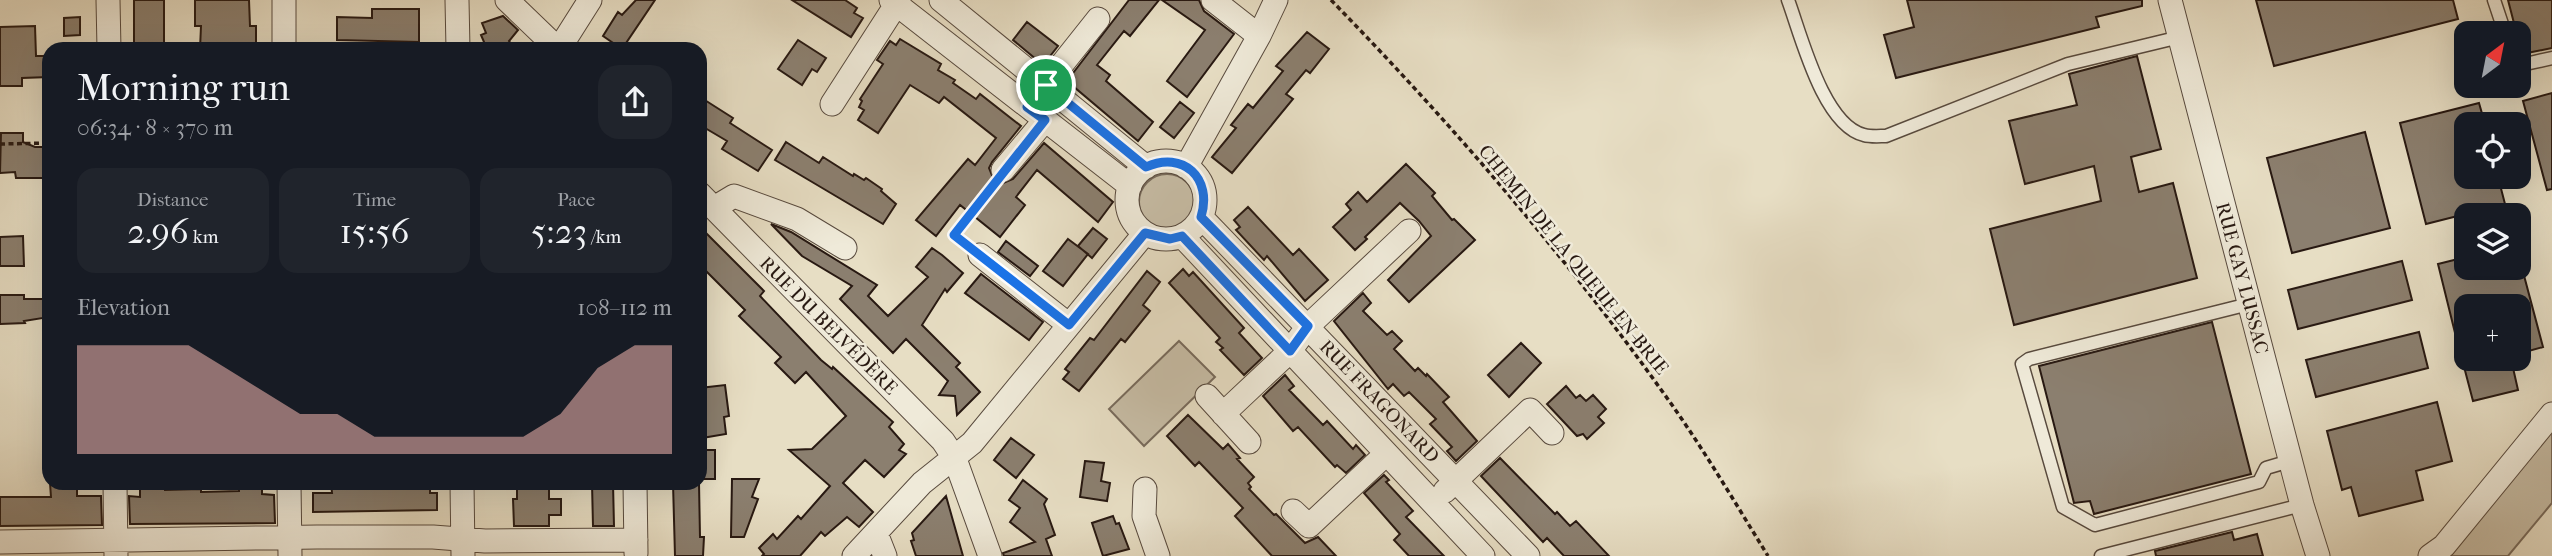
<!DOCTYPE html>
<meta charset="utf-8">
<style>
:root{--surface:#171b24;--page:#20242c;--text:#f1f3f6;--muted:#9ea1a6;--accent:#c59692}
body{margin:0;font-family:"IM FELL French Canon",serif;background:var(--page);color:var(--text);height:100vh;display:flex;flex-direction:column;font-size:26px;white-space:nowrap}
*{box-sizing:border-box;margin:0}
p{font-size:23px;color:var(--muted)}
.icon{flex:none;width:38px;height:38px;fill:none;stroke:currentColor;stroke-width:2;stroke-linecap:round;stroke-linejoin:round}
.map{position:relative;flex:1;overflow:hidden}
.sheet{position:absolute;left:42px;top:42px;width:665px;height:448px;display:flex;flex-direction:column;background:var(--surface);border-radius:21px;box-shadow:0 7px 28px #0002}
.sheet>*{flex:none}
.needle{width:46px;rotate:32deg}
.tools{position:absolute;left:2454px;top:21px;display:grid;gap:14px}
.tools a{display:grid;place-items:center;width:77px;height:77px;border-radius:14px;background:var(--surface);box-shadow:0 7px 28px #0002;font-size:35px}
.pin{position:absolute;display:grid;place-items:center;width:60px;height:60px;color:#fff;margin:-30px;border:4px solid #fff;border-radius:50%;box-shadow:0 2px 7px #0007}
.round{display:grid;place-items:center;flex:none;width:74px;height:74px;border-radius:21px;background:var(--page)}
.overview{display:flex;align-items:center;justify-content:space-between;height:119px;padding:0 35px}
h1{font-size:38px;font-weight:600;line-height:52px}
.metrics{display:grid;grid-template-columns:repeat(3,1fr);gap:10px;height:119px;padding:7px 35px}
.metrics div{display:grid;align-content:center;border-radius:18px;background:var(--page);text-align:center}
.metrics b{font-size:35px;font-weight:600}
.metrics small{font-size:19px;font-weight:400}
.metrics p{font-size:19px}
.chart{height:196px;padding:14px 35px}
.chart p{display:flex;justify-content:space-between}
.chart svg{width:100%;height:126px;margin-top:7px;fill:var(--accent);opacity:.7}
.map>svg:first-child{display:block}
</style>
<div class="map">
<svg width="2552" height="556" viewBox="0 0 2552 556">
<rect width="100%" height="100%" fill="#e7dec4"/>
<filter id="stains"><feTurbulence type="fractalNoise" baseFrequency=".00286" numOctaves="4"/><feColorMatrix values="0 0 0 0 .2 0 0 0 0 .09 0 0 0 0 .02 0 0 0 .5 -.17"/></filter>
<radialGradient id="worn" r=".72"><stop offset=".6" stop-color="#630" stop-opacity="0"/><stop offset="1" stop-color="#630" stop-opacity=".3"/></radialGradient>
<path fill="#c7bda6" stroke="#786b5c" stroke-width="2" d="M1139 202a28 28 0 1 1 56 0a28 28 0 1 1-56 0Z
M1179,341L1215,377L1144,446L1109,409Z
M2552,430V503L2508,556H2447Z"/>
<path fill="#8b7f6f" stroke="#281912" stroke-width="2" d="M134,0H164V49H134Z
M195,0H249L250,26H256V47L200,49L201,26H195Z
M636,0H655L622,49L603,36L618,12L622,15Z
M792,0H845L857,8L854,13L863,18L851,37Z
M1129,0H1159L1130,36L1124,31L1097,65L1110,75L1106,81L1153,122L1138,141L1067,81Z
M1162,0H1199L1204,11L1234,34L1187,97L1167,81L1205,30Z
M1907,0H2142V6L2096,17L2099,27L1896,78L1884,35L1914,27Z
M2256,0H2453L2458,19L2274,66Z
M2508,0H2552V48L2522,54Z
M372,9H419V42L337,40V17L372,18Z
M503,16L518,30L509,41L515,49H487L481,35L486,33L482,23Z
M80,17V35L64,36V18Z
M1027,22L1058,46L1043,65L1013,40Z
M35,26L36,56H49V77L22,78V86H0V27Z
M1307,32L1329,49L1310,73L1306,70L1286,94L1293,99L1232,173L1212,157L1236,128L1231,125L1248,104L1253,108L1283,71L1276,66Z
M900,39L941,64L938,70L955,80L953,83L976,99L980,94L1021,126L992,162L989,168L994,180L1001,184L1013,179L1044,143L1113,202L1098,222L1037,170L1016,197L1025,205L1000,237L960,205L936,236L916,220L968,159L975,165L996,138L944,97L939,103L910,85L878,133L858,120L864,110L859,107L862,101L860,99L883,64L877,60L890,41L896,45Z
M798,40L826,58L817,72L812,69L802,85L778,69Z
M2137,56L2161,149L2131,157L2139,192L2173,183L2197,278L2014,325L1990,229L2101,201L2094,166L2025,184L2009,121L2077,105L2069,74Z
M2552,93V189L2547,190L2523,101Z
M700,97L733,118L730,123L772,150L758,171L722,149L727,141L700,125Z
M1180,102L1194,113L1174,138L1160,127Z
M2479,103L2485,124H2466V177H2498L2505,204L2426,224L2400,123Z
M2365,132L2390,228L2292,253L2267,158Z
M1,133H23V142L35,147H49V178H16L15,172L0,173Z
M786,142L819,163L823,157L853,176L854,174L864,180L866,178L882,189L881,191L896,204L883,224L775,160Z
M1406,164L1435,193L1432,196L1452,220L1454,219L1475,240L1409,302L1388,280L1431,236L1419,221L1400,203L1365,237L1367,239L1355,250L1333,227L1351,210L1346,204L1358,192L1367,202Z
M1248,207L1293,255L1299,249L1328,280L1305,301L1267,256L1264,260L1236,230L1240,227L1234,220Z
M771,224L791,232L877,285L868,296L888,316L928,277L916,267L932,248L942,255L963,273L947,292L945,289L922,325L960,363L956,367L980,392L957,415L955,396L939,395L948,381L906,339L893,353L840,299L852,286L802,256Z
M700,227L764,291L760,296L821,360L832,369L833,367L893,422L889,427L904,444L899,450L906,454L884,477L865,460L843,483L873,512L859,527L847,517L825,536L821,532L800,556H762L764,554L759,548L773,534L777,539L798,516L801,519L830,486L789,450L812,449L846,416L806,372L795,383L775,363L781,357L739,316L745,310L700,265Z
M1093,228L1107,239L1092,258L1078,246Z
M23,236L24,266H0V237Z
M1068,239L1088,254L1063,286L1043,271Z
M1006,241L1038,266L1030,276L998,252Z
M2466,257V268H2522L2543,347L2518,354V306H2466V352L2460,353L2438,264Z
M2402,261L2412,300L2298,329L2288,290Z
M1183,269L1189,276L1193,272L1244,328L1239,333L1262,358L1244,375L1220,350L1223,348L1216,342L1220,338L1169,283Z
M1147,271L1160,282L1143,305L1150,311L1125,342L1121,339L1079,391L1063,379L1069,372L1065,369L1090,338L1094,340Z
M981,274L1043,322L1029,340L965,293Z
M1363,293L1371,303L1363,311L1387,335L1392,331L1402,341L1394,349L1415,371L1418,368L1426,376L1427,374L1449,397L1443,402L1477,441L1456,461L1447,451L1452,447L1430,424L1436,419L1409,392L1404,396L1393,384L1388,389L1334,321Z
M0,295H24V299H43V318L24,321L25,323L0,324Z
M2212,322L2251,474L2094,514L2090,501L2074,503L2039,366Z
M2419,332L2428,368L2316,397L2306,360Z
M1521,343L1541,363L1509,397L1488,375Z
M2462,359H2511L2518,390L2473,401Z
M1285,375L1294,386L1289,390L1323,425L1327,421L1353,449L1356,445L1365,455L1346,473L1337,465L1335,467L1298,427L1293,431L1263,396Z
M725,385L729,416L724,417L726,434L702,438L700,388Z
M1566,386L1576,398L1580,395L1586,401L1593,395L1606,409L1598,417L1604,423L1587,439L1583,434L1577,436L1547,404Z
M2437,402L2452,461L2416,471L2423,500L2359,516L2351,487L2342,490L2327,431Z
M1188,415L1223,449L1228,444L1240,458L1237,459L1254,477L1248,483L1251,487L1249,489L1274,515L1276,514L1305,543L1318,537L1336,556H1272L1235,516L1243,508L1199,462L1195,466L1167,436Z
M1011,438L1034,455L1016,478L994,460Z
M700,450H715V479H700Z
M1500,458L1555,514L1557,512L1570,526L1576,521L1609,556H1564L1547,538L1543,542L1481,476Z
M1085,461L1104,463L1101,481L1110,483L1107,501L1080,497Z
M1384,475L1389,480L1386,482L1413,511L1406,517L1444,556H1409L1394,540L1400,534L1364,493Z
M732,479H759L752,497L758,499L744,537H731Z
M1023,480L1047,499L1044,504L1055,535L1046,539L1052,556H1004L1003,553L1035,542L1010,522L1020,508L1009,500Z
M50,483H77V496H101L102,525L0,526V497H51Z
M140,483H165V490L201,489V492L239,491V483H262V494L274,495L275,523L130,524L129,496L140,497Z
M331,483H430V493H437V510L313,512V493H332Z
M517,483H541V489H549V499H561V515H549V526H514L513,499H517Z
M592,483H613L614,526H593Z
M673,483H699L700,537H704L703,556H675Z
M946,496L963,556H916L911,541L914,540L912,533Z
M1113,516L1116,524L1119,523L1129,549L1103,556L1092,523Z
M2232,532L2234,540L2257,534L2263,556H2156L2155,551Z"/>
<g fill="none" stroke-linecap="round" stroke-linejoin="round">
<g stroke="#584a3e" stroke-width="15">
<path id="service" d="M1788,0C1801,35 1823,125 1864,135C1871,137 1880,136 1886,136L2068,64L2180,37
M2494,0L2505,33
M2518,62L2530,63L2552,58
M2249,304L2029,359L2022,364L2063,507L2095,525L2259,482L2266,468L2290,461
M2101,556L2302,505"/>
</g>
<g stroke="#584a3e" stroke-width="25">
<path id="minor" d="M108,0L109,49
M284,0V49
M457,0L458,49
M507,0L558,49
M891,0L1130,186
M941,0L1146,167
M1213,0L1259,36
M2170,0L2302,505L2318,556
M559,49L590,0
M1036,97L1098,19
M832,104L899,0
M1127 200a39 39 0 1 1 78 0a39 39 0 1 1-78 0Z
M1186,167L1259,36L1276,0
M1003,170L1045,120
M700,194L943,441L955,459L990,556
M714,208L734,196L797,219L845,248
M1201,217L1528,556
M1182,236L1483,556
M980,255L1069,325
M1207,396L1249,442
M1223,414L1290,351L1308,326L1409,231
M115,483L116,556
M289,483L290,556
M462,483L463,556
M635,483L636,553
M1145,489L1144,516L1158,556
M1445,491L1530,410L1552,433
M1293,511L1309,526L1386,454
M876,533L885,556
M0,542L317,537H433L485,541L636,540
M854,556L922,483L972,443L1145,233
M2430,556L2444,546L2552,414"/>
</g>
<path stroke="#281912" stroke-width="3.5" stroke-dasharray="5 3.5" stroke-linecap="butt" d="M1331,0C1450,122 1563,253 1662,391C1700,443 1734,501 1768,556
M0,144L49,143
M964,243L954,235L992,184"/>
<use href="#service" stroke="#efead9" stroke-width="12"/>
<use href="#minor" stroke="#efead9" stroke-width="23"/>
</g>
<g fill="none" stroke-linecap="round" stroke-linejoin="round">
<g stroke="#fff" stroke-width="14">
<path id="route" d="M1046,85L1146,167C1183,150 1213,178 1201,217L1308,326L1290,351L1182,236L1170,239L1145,233L1069,325L954,235L1045,120L1027,107Z"/>
</g>
<use href="#route" stroke="#1a73e8" stroke-width="9"/>
</g>
<g text-anchor="middle" stroke-width="5" stroke-linejoin="round" paint-order="stroke">
<g font-size="19" fill="#281912" stroke="#efead9">
<text transform="translate(1574 259) rotate(51)" y="7">CHEMIN DE LA QUEUE-EN-BRIE</text>
<text transform="translate(2243 278) rotate(75)" y="7">RUE GAY LUSSAC</text>
<text transform="translate(829 325) rotate(45)" y="7">RUE DU BELVÉDÈRE</text>
<text transform="translate(1380 401) rotate(46)" y="7">RUE FRAGONARD</text>
</g>
</g>
<rect width="100%" height="100%" filter="url(#stains)"/>
<rect width="100%" height="100%" fill="url(#worn)"/>
</svg>
<div class="tools">
<a><svg class="needle" viewBox="-14 -14 28 28"><path d="M0-13l5 13h-10z" fill="#e53935"/><path d="M0 13l5-13h-10z" fill="#9ea1a6"/></svg></a>
<a><svg class="icon" aria-label="locate" viewBox="0 0 24 24"><circle cx="12" cy="12" r="6"/><path d="M12 2v4M12 18v4M2 12h4M18 12h4"/></svg></a>
<a><svg class="icon" aria-label="layers" viewBox="0 0 24 24"><path d="M12 4l9 5-9 5-9-5zM3 14l9 5 9-5"/></svg></a>
<a>+</a>
</div>
<div class="pin" style="left:1046px;top:85px;background:#1e9e55"><svg class="icon" aria-label="arrive" viewBox="0 0 24 24"><path d="M6 21V4h12l-3 4 3 4H6"/></svg></div>
<section class="sheet">
<div class="overview"><div><h1>Morning run</h1><p>06:34 · 8 × 370 m</p></div><a class="round"><svg class="icon" aria-label="share" viewBox="0 0 24 24"><path d="M12 15V3M7 8l5-5 5 5M5 13v7h14v-7"/></svg></a></div>
<div class="metrics">
<div><p>Distance</p><b>2.96<small> km</small></b></div>
<div><p>Time</p><b>15:56</b></div>
<div><p>Pace</p><b>5:23<small> /km</small></b></div>
</div>
<div class="chart"><p><span>Elevation</span>108–112 m</p>
<svg viewBox="0 0 160 44" preserveAspectRatio="none"><path d="M0 44V6L10 6L20 6L30 6L40 14L50 22L60 30L70 30L80 38L90 38L100 38L110 38L120 38L130 30L140 14L150 6L160 6V44z"/></svg>
</div>
</section>
</div>
